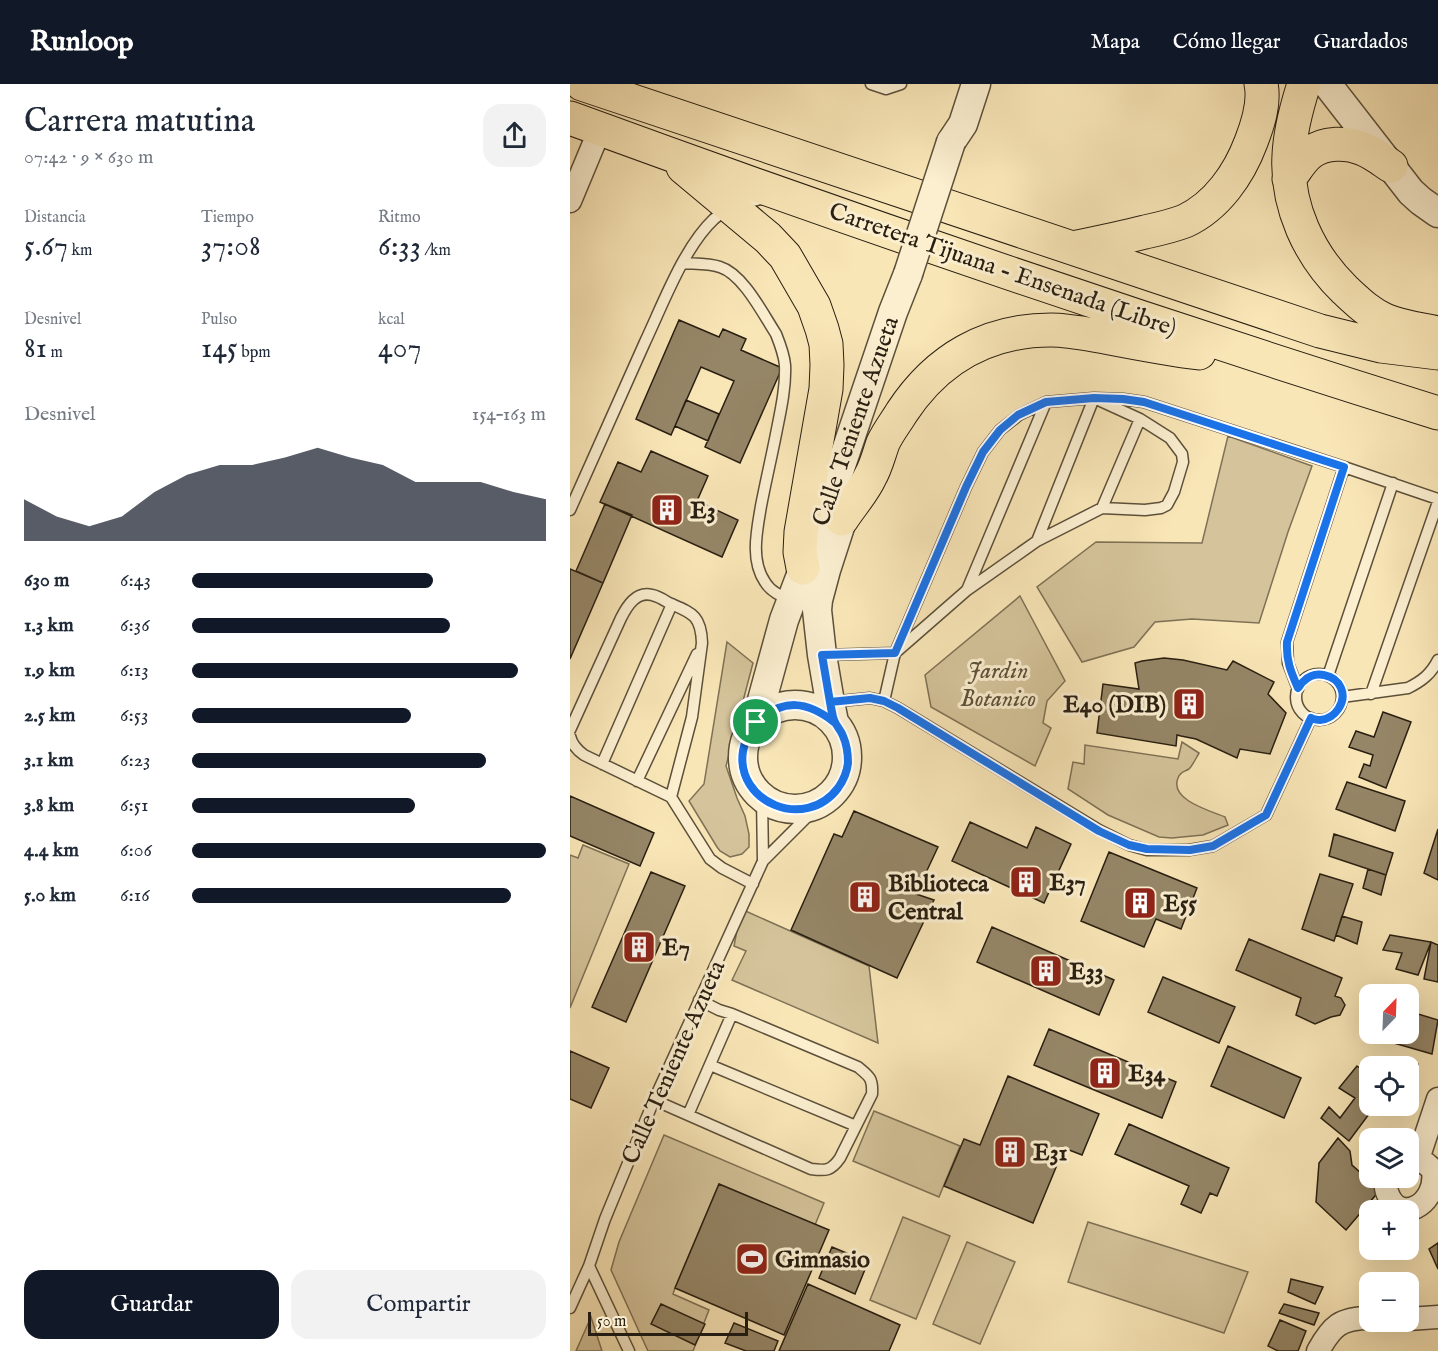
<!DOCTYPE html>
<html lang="es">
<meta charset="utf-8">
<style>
:root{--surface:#fff;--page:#f2f2f3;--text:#1f2937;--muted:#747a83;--accent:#111827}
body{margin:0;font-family:"IM FELL English",serif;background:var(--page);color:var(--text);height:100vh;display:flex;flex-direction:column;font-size:22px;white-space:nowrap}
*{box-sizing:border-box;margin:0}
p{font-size:20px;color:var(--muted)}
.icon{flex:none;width:33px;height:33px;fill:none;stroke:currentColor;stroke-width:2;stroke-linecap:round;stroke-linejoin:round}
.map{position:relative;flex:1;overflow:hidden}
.details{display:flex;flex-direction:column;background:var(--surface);width:570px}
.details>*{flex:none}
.needle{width:39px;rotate:23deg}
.fabs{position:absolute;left:789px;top:900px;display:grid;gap:12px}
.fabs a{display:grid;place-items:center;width:60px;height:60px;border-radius:12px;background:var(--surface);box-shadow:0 6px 24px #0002;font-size:30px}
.scale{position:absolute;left:18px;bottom:15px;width:160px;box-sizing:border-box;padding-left:6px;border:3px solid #281e11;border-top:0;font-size:16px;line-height:21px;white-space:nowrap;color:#281e11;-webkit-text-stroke:4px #fbefd0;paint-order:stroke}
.pin{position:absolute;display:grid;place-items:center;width:51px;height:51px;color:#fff;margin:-26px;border:3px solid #fff;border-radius:50%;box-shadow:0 2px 6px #0007}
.round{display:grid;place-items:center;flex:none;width:63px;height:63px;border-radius:18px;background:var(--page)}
.head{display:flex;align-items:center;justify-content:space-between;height:102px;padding:0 24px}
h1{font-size:33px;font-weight:600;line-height:45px}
.metrics{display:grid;grid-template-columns:repeat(3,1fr);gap:9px;height:102px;padding:6px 24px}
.metrics div{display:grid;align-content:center}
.metrics b{font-size:30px;font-weight:600}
.metrics small{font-size:16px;font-weight:400}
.metrics p{font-size:16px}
.chart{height:168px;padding:12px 24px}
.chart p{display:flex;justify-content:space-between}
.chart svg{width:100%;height:108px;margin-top:6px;fill:var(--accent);opacity:.7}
.button{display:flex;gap:12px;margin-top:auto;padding:12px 24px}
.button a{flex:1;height:69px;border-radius:18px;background:var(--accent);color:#fff;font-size:24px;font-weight:600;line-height:69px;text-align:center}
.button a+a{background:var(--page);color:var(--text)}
ul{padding:0 24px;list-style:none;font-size:20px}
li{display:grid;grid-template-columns:96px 72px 1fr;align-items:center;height:45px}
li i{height:15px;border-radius:8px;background:var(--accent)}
header{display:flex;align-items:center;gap:36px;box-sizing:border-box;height:84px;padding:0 30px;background:var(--accent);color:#fff}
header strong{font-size:28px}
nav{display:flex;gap:33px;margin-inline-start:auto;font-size:21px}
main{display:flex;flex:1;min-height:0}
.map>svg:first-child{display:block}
</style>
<header>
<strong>Runloop</strong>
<nav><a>Mapa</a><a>Cómo llegar</a><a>Guardados</a></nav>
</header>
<main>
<section class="details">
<div class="head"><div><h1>Carrera matutina</h1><p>07:42 · 9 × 630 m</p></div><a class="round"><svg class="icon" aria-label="share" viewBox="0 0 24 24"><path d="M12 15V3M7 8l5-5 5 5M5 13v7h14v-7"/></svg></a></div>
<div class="metrics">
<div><p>Distancia</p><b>5.67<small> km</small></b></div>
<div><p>Tiempo</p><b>37:08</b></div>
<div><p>Ritmo</p><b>6:33<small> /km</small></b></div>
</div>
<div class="metrics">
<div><p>Desnivel</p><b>81<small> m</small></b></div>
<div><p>Pulso</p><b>145<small> bpm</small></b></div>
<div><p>kcal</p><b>407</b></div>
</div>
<div class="chart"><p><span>Desnivel</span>154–163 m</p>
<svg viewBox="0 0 160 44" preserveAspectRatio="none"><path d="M0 44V27L10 34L20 38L30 34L40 24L50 17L60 13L70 13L80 10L90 6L100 10L110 13L120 20L130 20L140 20L150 24L160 27V44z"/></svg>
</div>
<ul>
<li><b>630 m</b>6:43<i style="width:68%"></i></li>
<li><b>1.3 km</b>6:36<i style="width:73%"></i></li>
<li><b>1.9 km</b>6:13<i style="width:92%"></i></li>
<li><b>2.5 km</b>6:53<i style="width:62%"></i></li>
<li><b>3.1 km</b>6:23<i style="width:83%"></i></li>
<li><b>3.8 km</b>6:51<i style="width:63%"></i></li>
<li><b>4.4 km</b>6:06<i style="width:100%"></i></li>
<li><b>5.0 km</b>6:16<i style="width:90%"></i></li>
</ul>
<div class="button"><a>Guardar</a><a>Compartir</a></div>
</section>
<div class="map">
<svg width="868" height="1267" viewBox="0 0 868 1267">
<rect width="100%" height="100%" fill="#f9e6b7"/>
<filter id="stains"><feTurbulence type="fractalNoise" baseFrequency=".00333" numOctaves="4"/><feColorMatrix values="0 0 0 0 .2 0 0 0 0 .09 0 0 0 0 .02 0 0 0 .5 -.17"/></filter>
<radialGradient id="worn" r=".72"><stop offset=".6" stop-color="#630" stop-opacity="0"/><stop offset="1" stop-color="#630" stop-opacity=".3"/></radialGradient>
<path fill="#d5c49b" stroke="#7e7156" stroke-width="1.5" d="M658,352L742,382L718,448L689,539L622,535L585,538L564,563L512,578L467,503L526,458L632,459Z
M450,512L495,597L477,617L473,639L481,644L465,682L361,623L355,591Z
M157,558L183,579L156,682L167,714L175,732L179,750V763L172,770L160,773L150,767L147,763L119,717L134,700Z
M612,658L629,669C626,674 623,681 619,685C614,688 610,688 608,694C599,716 641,727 655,733L658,741L633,751L602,754L589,753L538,731L498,705L503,678L514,680L515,661L608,675Z
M13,761L59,780L0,924V771L8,774Z
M171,825L299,882L308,959L162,896L176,867L164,862Z
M304,1027L390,1062L369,1113L283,1077Z
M94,1051L254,1119L245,1141L149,1100L105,1204L103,1210L139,1226L123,1267H78L41,1186L49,1158Z
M333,1133L380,1152L346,1235L300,1216Z
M518,1138L678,1188L654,1249L498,1198Z
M397,1158L445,1178L410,1260L363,1240Z
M21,1233L32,1267H6Z"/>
<path fill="#958667" stroke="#281e11" stroke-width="1.5" d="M109,236L149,253L153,245L176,255L171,266L212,284L170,379L135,363L164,297L131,283L101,351L66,335Z
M116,316L149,330L138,357L105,342Z
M81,367L138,392L127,417L168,436L152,473L30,418L48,378L71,388Z
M35,420L62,431L33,499L6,487Z
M0,485L33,499L0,575Z
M594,574L613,576L657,586L663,577L704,598L698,610L716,629L700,670L670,665L667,674L626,655L611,652L607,651L606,662L527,649L533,600L569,605L565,579L572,577Z
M813,628L841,638L816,704L789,693L794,680L800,682L803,671L779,663L786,647L804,653Z
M777,698L835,717L825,747L766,725Z
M0,712L84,749L70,782L0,752Z
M284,727L368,763L346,810L364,816L327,894L221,846L264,750L272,753Z
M400,738L457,764L466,743L501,760L474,819L382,777Z
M868,745V796L854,789Z
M764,750L823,769L816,791L759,772Z
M539,768L627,804L611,845L586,835L574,863L511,837Z
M798,785L816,791L811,811L793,804Z
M81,788L115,802L56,938L22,923Z
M750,790L783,800L764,857L732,845Z
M772,832L792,838L787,860L766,851Z
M422,843L544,896L529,931L407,878Z
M820,851L861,858L848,891L826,885L832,869L813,866Z
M679,855L772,894L765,912L771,914L775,921L770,931L761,933L745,940L726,931L731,914L666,886Z
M861,858L868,861V898L854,895Z
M593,893L665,923L649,959L578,928Z
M838,927L868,936L862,970L796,951L800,928V950H838Z
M479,945L606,998L592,1034L464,981Z
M658,962L731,994L714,1034L641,1002Z
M0,967L39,984L21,1024L0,1015Z
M829,976L848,980L843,1007L838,1005V982H826Z
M787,982L800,991V1022H805L779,1057L751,1034L759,1023L770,1034L785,1014L769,1004Z
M438,992L529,1030L512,1071L494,1064L463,1139L374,1102L394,1055L410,1061Z
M559,1040L659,1084L647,1112L640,1109L631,1129L611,1120L619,1102L545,1070Z
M768,1054L780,1067L782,1081L810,1106L776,1146L746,1118L749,1079Z
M149,1100L259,1146L214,1251L105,1204Z
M868,1159V1185L859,1165Z
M262,1163L298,1178L285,1210L249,1194Z
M721,1195L753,1203L745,1220L718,1208Z
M238,1200L330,1241L319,1267H209Z
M91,1220L135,1240L125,1261L81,1240Z
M714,1220L749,1229L744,1241L709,1229Z
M710,1236L736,1247L728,1267H708L698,1262Z
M164,1239L208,1257L204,1267H176L155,1259Z"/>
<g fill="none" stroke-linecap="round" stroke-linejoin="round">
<g stroke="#5c503a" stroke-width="13">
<path id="service" d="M301,0L316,5L331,0
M112,179C124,180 138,179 150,183C173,190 193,230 206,250C210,260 214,270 215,281C216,302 211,325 207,345C202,371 196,396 191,422C187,446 180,476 195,498C201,508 211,512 221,516
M532,424L570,335
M0,426C25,370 50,314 75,258C93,220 114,163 144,135C160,121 175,119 195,114
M467,457L524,314L553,315L574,318L774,383L868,415
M397,506L476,318
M254,571L325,569L396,507L467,457L532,424L575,426L591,424L597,421L604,408L613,378L612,370L600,354L570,335L524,314L476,318L449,331L430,346L413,368L396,403L325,569L314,617L328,624L529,746L559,761L577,766H619L643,762L696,731L741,634
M726 613a23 23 0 1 1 46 0a23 23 0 1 1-46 0Z
M758,592L823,399
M728,605L718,579L717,558L774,383
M801,610L868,418
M772,613L838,604C852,597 861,590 868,576
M260,618L300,614L314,617
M0,646L51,534C57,522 66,507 82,511C88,512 94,516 99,519C122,529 131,531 132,559L122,633L101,713
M0,652C2,661 7,666 14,671L101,713L140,775L152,784L183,800
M32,680L102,520
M67,697L127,570
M192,714L193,777
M140,981L286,1042
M84,1016L241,1085C256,1087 261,1087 270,1074L302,1010C303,994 299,992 288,983L162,930L149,926L129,916
M118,1031L162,930
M0,1224L19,1182
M59,1267L19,1182L35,1135L84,1016L193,777L250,720"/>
</g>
<g stroke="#5c503a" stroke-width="25">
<path id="minor" d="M0,117L30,45
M848,1075L868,1015
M816,1094C816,1098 815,1104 817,1108C828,1142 868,1121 863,1087C857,1078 849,1075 838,1075
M838,1235L868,1233
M748,1267C762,1242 770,1234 800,1234"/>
</g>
<g stroke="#5c503a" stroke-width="31">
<path id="tertiary" d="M757,0L841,108L851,117L868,129
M381,58L393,40L406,0
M173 673a52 52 0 1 1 104 0a52 52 0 1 1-104 0Z
M186,638L214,536L260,414L323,228L338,190
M264,638L260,618L252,571L247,526L248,516L256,486L279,415"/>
</g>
<g stroke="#281e11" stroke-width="35">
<path id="trunk" d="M12,0L750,247L811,262L868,269
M734,0C727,22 720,48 719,71C716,122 739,171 775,206C788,218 799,229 815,236C831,243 850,245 868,249
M0,34C287,139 577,238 868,329
M113,83L198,154L215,172L244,222L252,245L256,260L257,281L256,305L231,448L230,468L233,484
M719,95C726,86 731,76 740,69C754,58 777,58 793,65C803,69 812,76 821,82
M503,164C527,159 551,154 575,148C589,145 602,142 615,137C647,122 669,90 681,58C688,40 695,19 691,0
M272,435C281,421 293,408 300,393C306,383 309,370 313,359C318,348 326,338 332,328C367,275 417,246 481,246C498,246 517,250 535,253C566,259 597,265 629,269"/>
</g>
<use href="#service" stroke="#fbefd0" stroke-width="10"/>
<use href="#minor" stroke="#fbefd0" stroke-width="22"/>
<use href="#tertiary" stroke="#fbefd0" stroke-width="28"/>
<use href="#trunk" stroke="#f9e6b7" stroke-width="33"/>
<g stroke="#5c503a" stroke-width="31" stroke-linecap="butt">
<path id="tertiary-bridge" d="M338,190L381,58"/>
</g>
<use href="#tertiary-bridge" stroke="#fbefd0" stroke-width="28"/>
</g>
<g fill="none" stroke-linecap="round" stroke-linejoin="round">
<g stroke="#fff" stroke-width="12">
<path id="route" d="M186,638C180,647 175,655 173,667C165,718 235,748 268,704C273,697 277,688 278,679C278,670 277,661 273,652C271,646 266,642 264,636C262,631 261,624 260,618L300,614L314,617L328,624L529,747L559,761L577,765L620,766L643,762L696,731L741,634C742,635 748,636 750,636C765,635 777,618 771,604C765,590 745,586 734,597C732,598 729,603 728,604C721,588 716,577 717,558L774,383L574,318L553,315L524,314L476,318L448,331L430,346L413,368L396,403L325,569L252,571L260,618L264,638C237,617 214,614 186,638"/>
</g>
<use href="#route" stroke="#1a73e8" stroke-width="8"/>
</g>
<defs>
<g id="building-square" transform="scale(1.725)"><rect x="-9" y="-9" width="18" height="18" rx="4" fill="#8f2418" stroke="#fbefd0"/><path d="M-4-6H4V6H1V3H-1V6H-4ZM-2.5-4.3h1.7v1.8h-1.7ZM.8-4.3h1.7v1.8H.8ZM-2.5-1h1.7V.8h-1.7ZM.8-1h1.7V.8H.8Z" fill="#fff"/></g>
<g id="stadium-square" transform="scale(1.725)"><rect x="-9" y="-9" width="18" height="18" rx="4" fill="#8f2418" stroke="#fbefd0"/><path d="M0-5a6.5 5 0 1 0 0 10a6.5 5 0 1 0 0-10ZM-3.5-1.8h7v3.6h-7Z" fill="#fff"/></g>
</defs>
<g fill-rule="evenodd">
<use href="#building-square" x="97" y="426"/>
<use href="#building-square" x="619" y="620"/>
<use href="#building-square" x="456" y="798"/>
<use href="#building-square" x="295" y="813"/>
<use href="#building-square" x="570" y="819"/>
<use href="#building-square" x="69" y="863"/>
<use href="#building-square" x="476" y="887"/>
<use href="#building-square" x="535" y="989"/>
<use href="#building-square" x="440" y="1068"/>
<use href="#stadium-square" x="182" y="1175"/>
</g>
<g text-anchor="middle" stroke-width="6" stroke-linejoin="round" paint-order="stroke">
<g font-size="24" fill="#281e11" stroke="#fbefd0">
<text transform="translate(433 185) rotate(19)" y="8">Carretera Tijuana - Ensenada (Libre)</text>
<text transform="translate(285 337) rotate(-71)" y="8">Calle Teniente Azueta</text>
<text transform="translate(103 978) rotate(-66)" y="8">Calle Teniente Azueta</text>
</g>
<g font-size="24" font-weight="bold" fill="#281e11" stroke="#fbefd0" text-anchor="start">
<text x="120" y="434">E3</text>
<text x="596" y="628" text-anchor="end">E40 (DIB)</text>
<text x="479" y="806">E37</text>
<text x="318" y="807">Biblioteca<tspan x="318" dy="28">Central</tspan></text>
<text x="593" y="827">E55</text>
<text x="92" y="871">E7</text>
<text x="499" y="895">E33</text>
<text x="558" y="997">E34</text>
<text x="463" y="1076">E31</text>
<text x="205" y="1183">Gimnasio</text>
</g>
<g font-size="24" font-style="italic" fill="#5c503a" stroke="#fbefd0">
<text x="428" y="594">Jardin<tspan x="428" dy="28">Botanico</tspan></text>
</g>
</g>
<rect width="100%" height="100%" filter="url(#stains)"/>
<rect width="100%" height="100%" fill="url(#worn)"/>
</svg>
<div class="fabs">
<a><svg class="needle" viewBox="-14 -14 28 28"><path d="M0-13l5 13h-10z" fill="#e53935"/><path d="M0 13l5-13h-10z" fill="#747a83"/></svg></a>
<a><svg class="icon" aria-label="locate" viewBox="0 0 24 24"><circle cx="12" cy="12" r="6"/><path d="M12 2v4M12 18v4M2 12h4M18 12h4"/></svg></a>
<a><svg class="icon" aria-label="layers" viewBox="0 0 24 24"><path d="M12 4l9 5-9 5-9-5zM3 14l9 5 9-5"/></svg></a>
<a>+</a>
<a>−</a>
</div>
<div class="scale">50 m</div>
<div class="pin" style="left:186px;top:638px;background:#1e9e55"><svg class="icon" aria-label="arrive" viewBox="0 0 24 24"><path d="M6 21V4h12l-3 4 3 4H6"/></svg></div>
</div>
</main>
